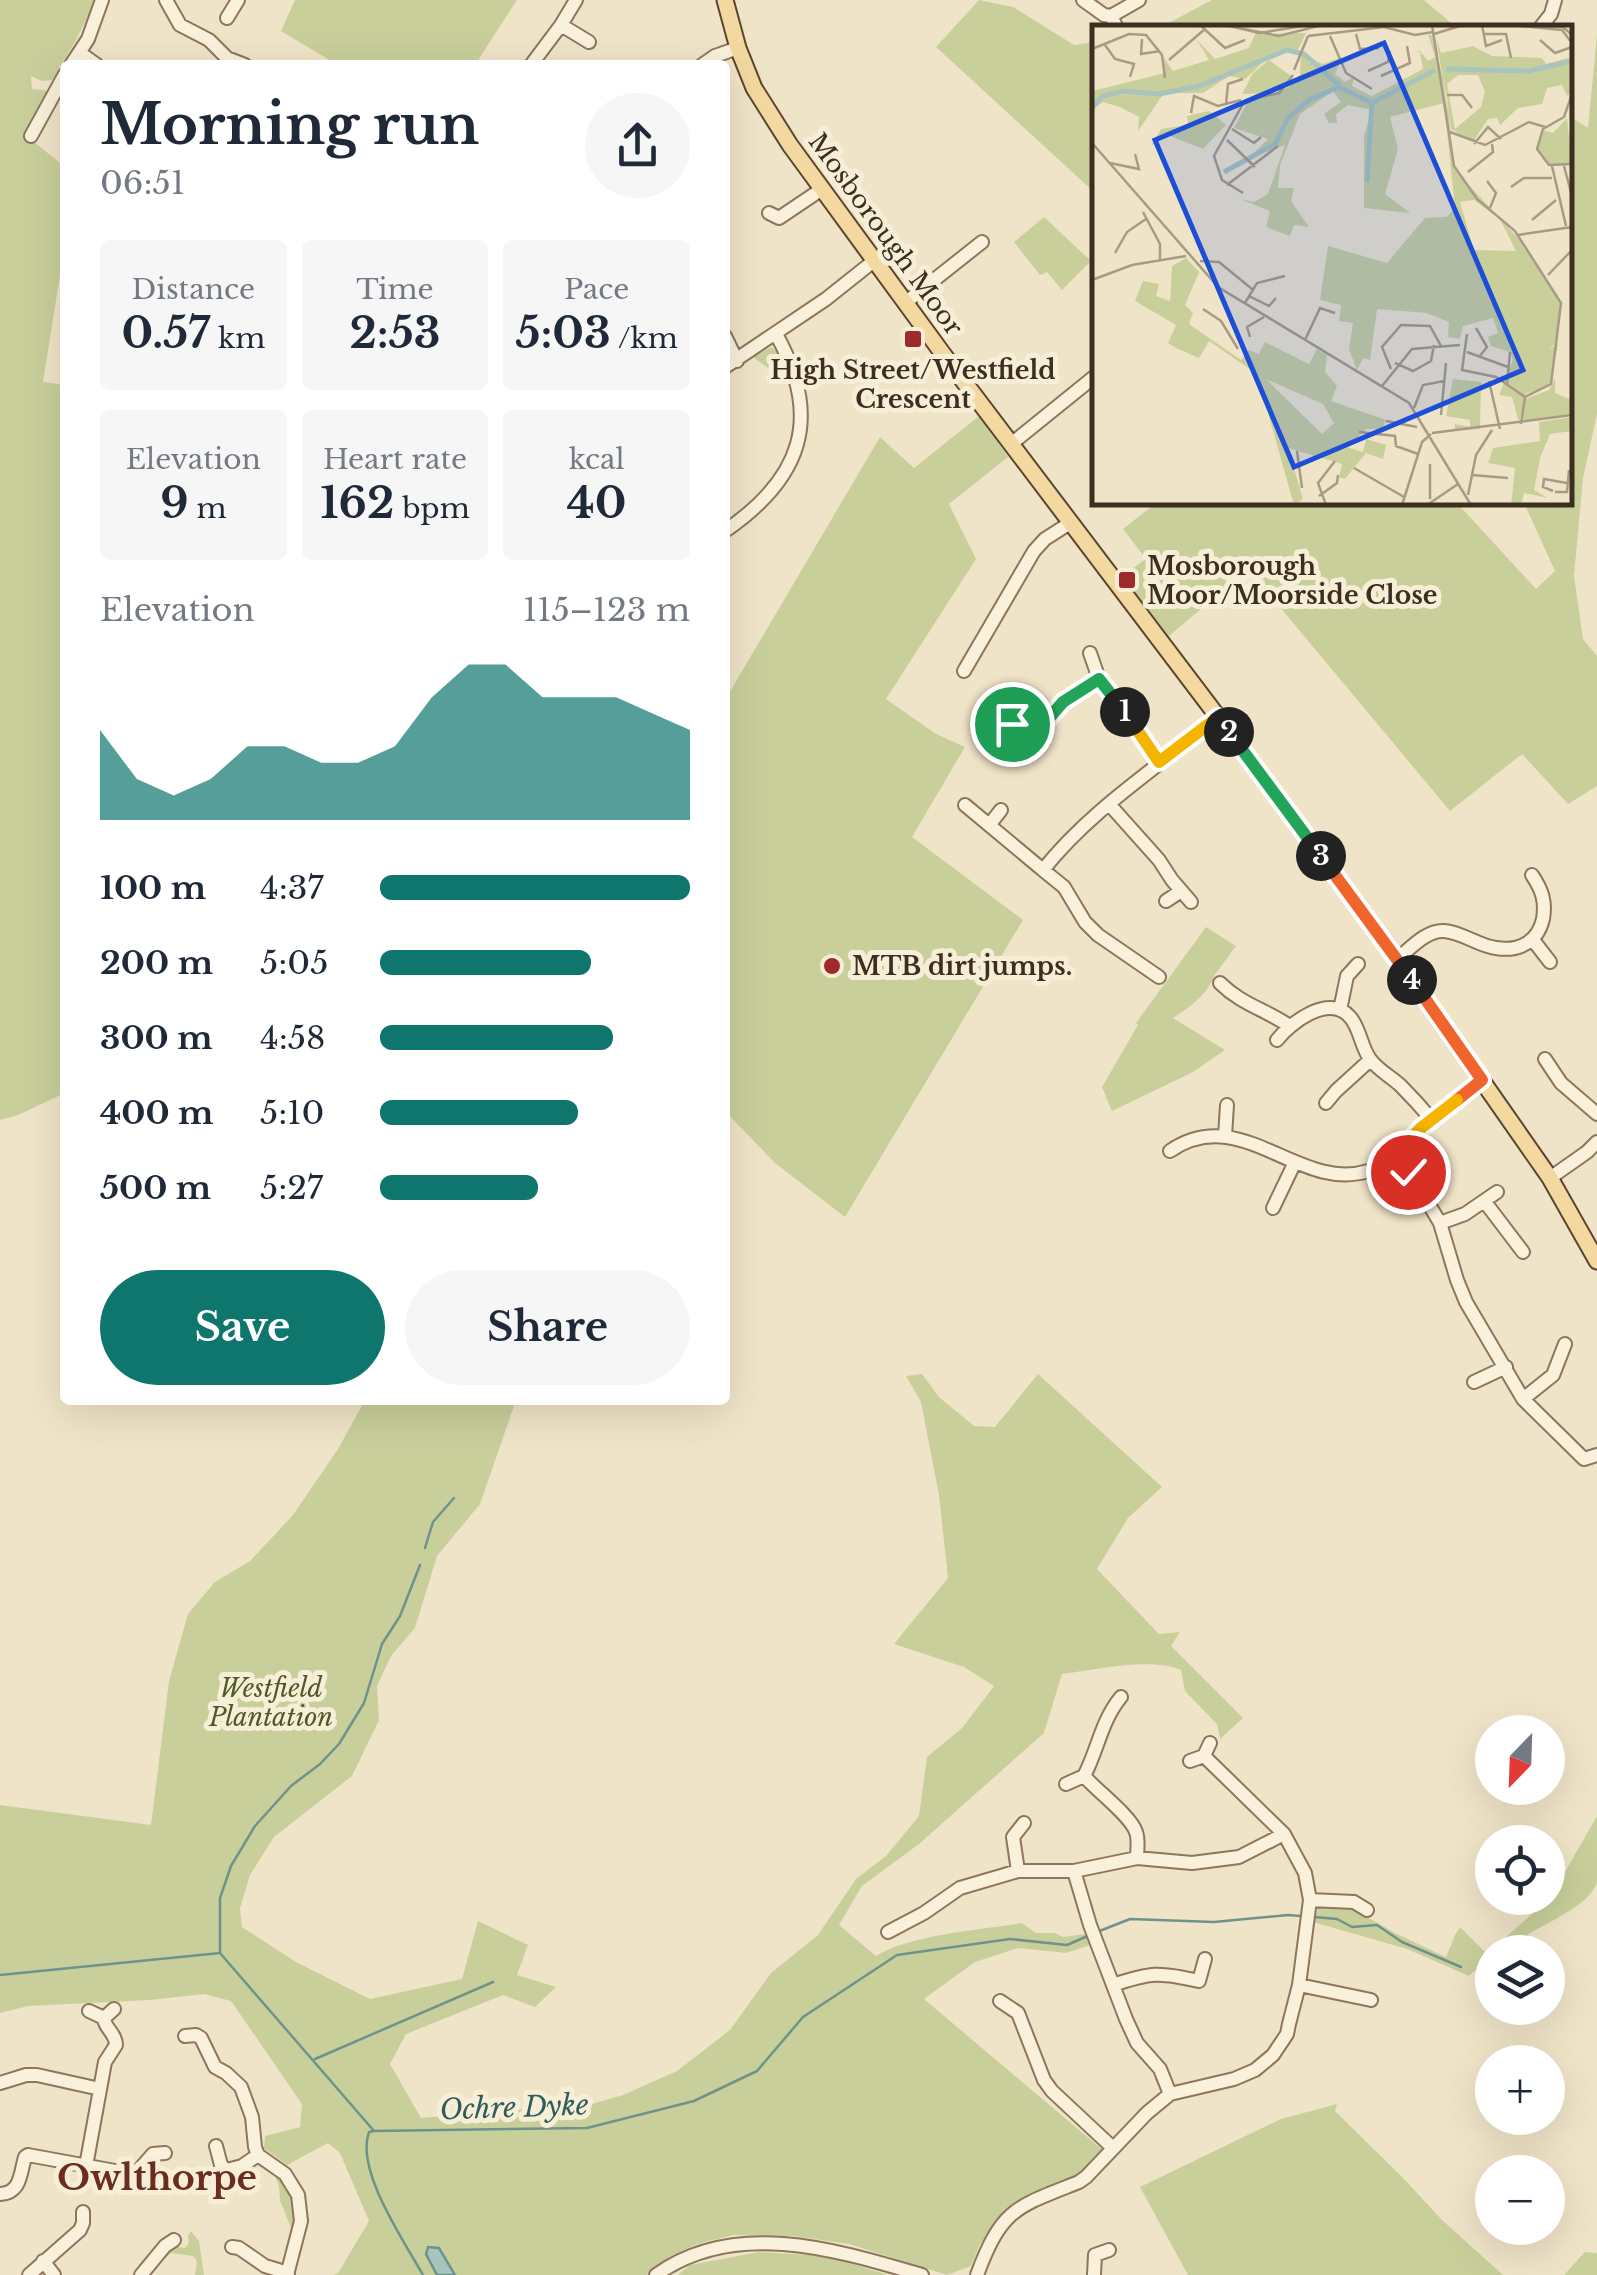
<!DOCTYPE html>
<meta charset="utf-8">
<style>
:root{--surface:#fff;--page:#f6f6f7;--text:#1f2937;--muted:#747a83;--accent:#0f766e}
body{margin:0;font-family:"Libre Baskerville",serif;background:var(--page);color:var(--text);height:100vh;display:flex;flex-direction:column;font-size:38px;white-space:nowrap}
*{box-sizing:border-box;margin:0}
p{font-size:32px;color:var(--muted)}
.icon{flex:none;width:55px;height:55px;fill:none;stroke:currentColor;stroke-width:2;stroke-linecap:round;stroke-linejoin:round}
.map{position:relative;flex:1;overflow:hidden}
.side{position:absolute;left:60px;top:60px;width:670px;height:1345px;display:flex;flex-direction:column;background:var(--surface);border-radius:10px;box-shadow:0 10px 40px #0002}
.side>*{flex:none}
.needle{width:65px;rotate:203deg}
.fabs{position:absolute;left:1475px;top:1715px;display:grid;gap:20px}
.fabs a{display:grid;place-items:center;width:90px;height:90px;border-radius:50%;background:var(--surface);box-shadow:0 10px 40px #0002;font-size:50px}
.pin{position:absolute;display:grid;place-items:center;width:85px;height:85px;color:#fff;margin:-42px;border:5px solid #fff;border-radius:50%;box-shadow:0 2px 10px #0007}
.km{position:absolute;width:50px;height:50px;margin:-25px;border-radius:50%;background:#222;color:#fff;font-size:28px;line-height:50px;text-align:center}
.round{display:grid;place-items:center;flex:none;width:105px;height:105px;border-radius:52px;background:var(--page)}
.summary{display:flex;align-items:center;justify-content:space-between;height:170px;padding:0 40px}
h1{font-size:55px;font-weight:700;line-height:75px}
.figures{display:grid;grid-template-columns:repeat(3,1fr);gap:15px;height:170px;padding:10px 40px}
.figures div{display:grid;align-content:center;border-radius:10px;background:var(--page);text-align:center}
.figures b{font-size:42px;font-weight:700}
.figures small{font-size:28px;font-weight:400}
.figures p{font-size:28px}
.chart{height:280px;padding:20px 40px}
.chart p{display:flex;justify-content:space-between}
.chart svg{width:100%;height:180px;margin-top:10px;fill:var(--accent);opacity:.7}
.primary-button{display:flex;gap:20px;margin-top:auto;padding:20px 40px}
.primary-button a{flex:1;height:115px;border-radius:60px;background:var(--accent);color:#fff;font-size:40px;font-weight:700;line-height:115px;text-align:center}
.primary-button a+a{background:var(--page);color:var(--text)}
ul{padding:0 40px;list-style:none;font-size:32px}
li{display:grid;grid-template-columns:160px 120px 1fr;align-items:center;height:75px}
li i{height:25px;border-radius:12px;background:var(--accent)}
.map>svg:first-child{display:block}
</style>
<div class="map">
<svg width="1597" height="2275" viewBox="0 0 1597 2275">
<rect width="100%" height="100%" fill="#f0e4c8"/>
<path fill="#c9cf9b" d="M0,0H96L75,42L52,80L42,81L31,76L32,89L50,91L28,137L65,167V275H60L43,382L65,385V1093L18,1115L0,1120Z
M295,0H517L475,65H338L281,31Z
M979,0L1013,7L1074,45L1094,42V192L936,47Z
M1212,0H1424L1456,27H1161Z
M1597,35V414L1583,478L1574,576L1583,639L1597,656V786L1568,804L1522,754L1450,811L1248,569L1169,636L1122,576L1146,559L1123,529L1156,503H1457L1536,589L1555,571L1524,503L1570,502V116L1588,128Z
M1044,217L1091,261L1062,290L1047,272L1040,275L1014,242Z
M771,347L781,355L792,385L753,357Z
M979,416L1008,457L949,504L976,559L886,699L936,734L965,747L912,837L1023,920L845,1217L775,1163L725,1111V700L880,437L914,468Z
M1206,927L1236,946L1214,976C1208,994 1189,1008 1173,1018L1225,1050L1193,1072L1112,1111L1102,1087L1138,1025L1136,1023Z
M922,1374L939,1397L974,1426L995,1427L1038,1374L1162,1487L1128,1518L1097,1569L1159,1634L1180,1632L1171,1646L1243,1718L1220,1739L1217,1724L1185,1691L1181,1670C1150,1657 1096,1670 1062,1674L1044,1733L919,1844L862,1886L839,1925L876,1956C912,1934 980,1930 1022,1923L1036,1933H1054L1063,1937L1086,1934L1090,1945L1066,1953L1018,1948L975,1962L924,1999L1104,2151L1074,2178L1028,2194L997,2223L980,2244L971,2266L947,2275L849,2244L793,2236L734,2235L697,2244L673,2255L647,2275H333L338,2273L369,2221L340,2153L328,2143L287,2165L264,2148L265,2136L300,2127L302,2104L231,2001L204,1994L150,2000L28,2006L0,2013V1805L151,1825L169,1681L188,1614L215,1582L250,1561L293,1515L338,1449L365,1400H516L480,1504L437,1556L415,1628L391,1656L377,1686L379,1720L352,1776L274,1837L250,1875L240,1908L242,1927L296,1962L370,1999L462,1979L478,1921L528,1945L517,1975L556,1987L535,2007L503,1995L406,2034L390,2064L421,2118L592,2104L623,2095L677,2071L730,2030L771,1973L818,1935L856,1879L886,1856L919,1816L927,1757L962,1728L994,1686L964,1667L894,1644L948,1578L939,1495L921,1402L906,1376Z
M1597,1816C1597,1834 1597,1865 1597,1882C1592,1904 1546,1923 1527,1935L1550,1946L1548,1953L1492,1952V1964L1485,1962L1469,1976L1407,1949L1313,1922L1318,1909L1351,1908L1397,1934L1446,1957L1455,1935L1460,1927L1487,1954L1550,1898Z
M1337,2104L1335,2111L1405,2180L1442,2220L1503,2275H1188L1140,2187L1281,2119Z
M273,2171C294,2191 299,2201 292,2230L280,2201L279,2186Z
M191,2231L199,2241L204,2275H195L197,2261L193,2256L171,2253L158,2263L172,2246L185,2248L189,2243L188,2235Z
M759,2252L827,2256L888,2275H678L690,2265Z
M1585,2252L1597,2253V2275H1564Z"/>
<path fill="#a9c4bc" stroke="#6f938a" stroke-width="2.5" d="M428,2247L439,2248L455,2275H437L426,2254Z"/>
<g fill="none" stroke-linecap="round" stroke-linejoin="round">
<path stroke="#6f938a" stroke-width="2.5" d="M425,1548L433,1522L454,1498
M1314,1917L1337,1919L1352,1927L1377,1925L1402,1942L1461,1967
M1097,1932L1130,1919L1214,1922L1288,1915L1301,1916
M220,1953V1898L231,1866L255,1826L291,1786L320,1764L339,1744L364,1703L382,1644L400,1616L420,1565
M0,1975L220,1953L374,2131L587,2128L694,2101L757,2071L803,2017L897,1955L1010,1939L1067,1945L1090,1935
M315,2059L493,1982
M374,2131L369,2132C355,2170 404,2241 423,2275"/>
<g stroke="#8d765c" stroke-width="16">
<path id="minor" d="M166,0L180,25L209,40L227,58L245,65
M1083,0L1104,15L1111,16L1117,28
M1111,16L1139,0
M227,18L238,0
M561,25L589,42
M1540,28L1551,14L1555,0
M80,53L97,65
M71,65L88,39L102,0
M531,65L561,25L576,0
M702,65L715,56L738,48
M31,136L65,74
M769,213L779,218L822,189
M905,303L982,242
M725,336L737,361
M725,367L826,299L875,260
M1011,444L1094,377
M725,531C802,478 823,418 776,334
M1090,653L1099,679L1159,762
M964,671L1034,551L1045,539L1070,523
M1012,723L1029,735L1043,725L1063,702L1099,679
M1109,804L1159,860L1172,880L1191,902
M965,805L1043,870C1091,809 1159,767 1218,717
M990,824L1001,810
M1043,870L1064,887L1085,922L1098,935L1159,977
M1166,901L1181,891
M1533,940L1550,962
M1397,959C1410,949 1426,930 1444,931C1462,932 1478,946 1496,948C1520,952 1538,941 1543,919C1546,901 1542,890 1532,875
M1220,983C1241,1004 1264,1009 1288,1025
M1340,1010L1347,976L1358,964
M1277,1040C1290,1023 1329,993 1350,1017C1360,1028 1361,1047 1370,1059C1378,1070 1390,1076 1400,1085C1411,1096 1422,1108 1432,1120
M1545,1059L1561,1083L1597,1114
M1326,1103L1336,1091L1370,1060
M1225,1136L1227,1105
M1170,1151C1241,1102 1299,1193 1368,1171C1391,1164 1405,1144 1422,1128C1441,1111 1462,1096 1482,1080
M1394,1156L1421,1191L1440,1223L1457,1280L1466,1302L1523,1399L1584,1459L1597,1455
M1550,1178L1587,1152L1597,1142
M1485,1202L1523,1252
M1273,1208L1295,1162
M1440,1223L1465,1214L1497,1192
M1474,1382L1506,1367
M1523,1399L1553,1375L1565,1344
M1121,1697C1101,1721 1098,1750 1084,1776C1097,1791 1131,1816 1136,1832C1139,1840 1137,1850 1137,1858
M1190,1761L1204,1756
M1066,1784L1084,1776
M1018,1871L1013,1837L1024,1823
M1074,1871L1090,1925L1126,2019L1137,2043L1160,2069L1170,2094
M1310,1900L1354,1902L1367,1910
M888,1932L924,1913L960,1888L1018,1871H1074L1137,1858L1192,1863L1239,1857L1284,1834
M1113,1985C1151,1972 1160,1972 1199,1981L1205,1959
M1299,1985L1371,2000
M1000,2001L1018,2013L1044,2080L1052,2091L1113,2148
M89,2011L104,2018
M185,2036L196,2035L201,2038L215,2067L226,2073L241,2087L252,2117L255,2147L258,2155L285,2174L298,2195L301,2221L287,2275
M0,2083L26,2075H37L100,2089
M216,2146L221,2165L227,2170L242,2166L258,2155
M86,2166L105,2062L116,2045C116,2033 104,2028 104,2018L114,2009
M0,2194C21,2193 20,2174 25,2157L28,2155L126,2173L139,2170L153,2154L165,2153
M232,2247L239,2248L265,2266L288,2273
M43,2261L54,2275
M29,2275L80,2230L83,2223V2212
M141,2275L165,2246L174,2240
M656,2275C735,2218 837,2250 922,2275
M977,2275C1002,2208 1016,2207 1079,2182L1086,2177L1147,2113L1170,2094L1234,2079L1255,2070L1273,2055L1287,2034L1289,2024L1299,1985L1310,1900L1305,1873L1284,1834L1204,1756L1210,1743
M1094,2275L1095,2255L1109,2250"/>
</g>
<g stroke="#5b4430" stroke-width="19">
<path id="major" d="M725,0L738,48L754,88L790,145L943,354L1218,717L1397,959L1550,1178L1597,1261"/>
</g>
<use href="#minor" stroke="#faf1dc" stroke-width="12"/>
<use href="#major" stroke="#f3d9a0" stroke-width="15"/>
</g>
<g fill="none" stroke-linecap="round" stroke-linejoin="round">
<g stroke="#fff" stroke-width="20">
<path id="split-1" d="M1012,724L1029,736L1043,725L1063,702L1099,679L1125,712"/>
</g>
<g stroke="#fff" stroke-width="20">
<path id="split-2" d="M1125,712L1159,762L1218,717L1229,732"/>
</g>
<g stroke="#fff" stroke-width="20">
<path id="split-3" d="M1229,732L1321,856"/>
</g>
<g stroke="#fff" stroke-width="20">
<path id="split-4" d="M1321,856L1412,980"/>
</g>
<g stroke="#fff" stroke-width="20">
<path id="split-5" d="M1412,980L1482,1080L1457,1100"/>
</g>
<g stroke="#fff" stroke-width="20">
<path id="split-6" d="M1408,1172L1394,1156L1421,1128L1457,1100"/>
</g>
<use href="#split-1" stroke="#22a559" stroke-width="12"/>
<use href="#split-2" stroke="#f5b400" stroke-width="12"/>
<use href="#split-3" stroke="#22a559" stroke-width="12"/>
<use href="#split-4" stroke="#f0652b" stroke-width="12"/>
<use href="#split-5" stroke="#f0652b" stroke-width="12"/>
<use href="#split-6" stroke="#f5b400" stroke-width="12"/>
</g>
<g fill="#9e2a2b" stroke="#f7eed8" stroke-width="4">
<rect x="903" y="329" width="20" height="20" rx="5"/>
<rect x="1117" y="570" width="20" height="20" rx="5"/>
<circle cx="832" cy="966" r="10"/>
</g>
<g text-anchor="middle" stroke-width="10" stroke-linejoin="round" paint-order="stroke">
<g font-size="25" fill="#3d2e20" stroke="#f7eed8">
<text transform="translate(886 234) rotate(54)" y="9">Mosborough Moor</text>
</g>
<g font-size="25" font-weight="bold" fill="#3d2e20" stroke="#f7eed8" text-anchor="start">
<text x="913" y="379" text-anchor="middle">High Street/Westfield<tspan x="913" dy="29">Crescent</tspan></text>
<text x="1147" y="575">Mosborough<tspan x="1147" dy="29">Moor/Moorside Close</tspan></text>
<text x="852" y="975">MTB dirt jumps.</text>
</g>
<g font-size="25" font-style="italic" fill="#4d5a26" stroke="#f7eed8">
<text x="271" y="1697">Westfield<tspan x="271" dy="29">Plantation</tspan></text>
</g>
<g font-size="28" font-style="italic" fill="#2f5d5a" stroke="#f7eed8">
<text transform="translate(514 2107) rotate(-2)" y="10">Ochre Dyke</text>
</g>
<g font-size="35" font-weight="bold" fill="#6b2e1e" stroke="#f7eed8">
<text x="157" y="2190">Owlthorpe</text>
</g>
</g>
<g transform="translate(1092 25)">
<rect width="480" height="480" fill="#f0e4c8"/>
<path d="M214,8L205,27L180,29L153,54L137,51L111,68H72L46,106L47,92L28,82L11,77L0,84V66L73,48L72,33L81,46L117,35L105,15L123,34L157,23L163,9ZM336,9L341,11L355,72L362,144L426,213L468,277L466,316L457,324L466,319L458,361L433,369L427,398L420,372L407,370L421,335L418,327L399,321L396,312L406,308L401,293L371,301L368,314L356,312L357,297L335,288L285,284L278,335L271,333L265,345L257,324L261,298L247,296L249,280L228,275L236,221L295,238L333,193L355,192L363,183L352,78L298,92L306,124L293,169L318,188L272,183V111L280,85L256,80L244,89L245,98H237L232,89L249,77L241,66L208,89L188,140L186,163H202L199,176L217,202L202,200L198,211L174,202L178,186L148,174L162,177L176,169L193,120L157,133L176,114L142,103L156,76L197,62L208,50L209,29L231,39L250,32L243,49L253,57L262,52L260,61L280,71L331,44L328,27H321L328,26L336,36L343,32ZM382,175L408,194L424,226L382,225L368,177ZM344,12L349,28L381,21L400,31L450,33L454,39L480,32V68L475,71L470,60L455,63L450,79L426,83L408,100L405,93L396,94L381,117L359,104ZM366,50H386L393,67L389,82L363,104L355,59ZM177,35L199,51L185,68L150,69L161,48ZM117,86L134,100L111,124L76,110L59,121L69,104L96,100L95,91ZM475,93L480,138L458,140L446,123L452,105L461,108ZM94,233L107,247L93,280L101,288L97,299L149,335L157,325L167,329L173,317L217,339L225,324L235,330L233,347L245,361L239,376L294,395L290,404H274L255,422L271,427L274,414L294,420L291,434L274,428L253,454L247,452L250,439L196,423L211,474L202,480L165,349L117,316L107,333L86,324L76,318L84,300L43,276L51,256L67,259L64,271L78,276L80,241ZM174,354L231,379L242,398L230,409ZM463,353V368L480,375V389L431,396L433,374L457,365ZM361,354L389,357L388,404L363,405V399L378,402V395L354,391ZM480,392V406L458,409L448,433L442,465L456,473L432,468L429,480H419L423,443L396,438L401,423L448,416L447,397Z" fill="#c9cf9b" fill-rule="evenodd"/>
<path fill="none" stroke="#a9c4bc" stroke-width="5" d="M354,44L437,46L480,36M0,83L11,71L30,66L68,69L107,61L195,25L212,29L248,61M132,147L183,119L196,93L217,75L247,62L280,78L343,45M275,157L280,78"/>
<path fill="none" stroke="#a89b85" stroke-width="2.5" d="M108,0L133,23L153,15M132,0L187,11L230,0M133,0L167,8L217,0M340,0L362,141L385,174L423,206L469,278L459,359L433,372L429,399M390,0L394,21L410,15M420,0L470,5L480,18M437,0L471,2L480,10M264,9L268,24L287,23M342,9L371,0M391,9H414L419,33M216,11L292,2L323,10L341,7M238,11L254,48L280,64M50,14L49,29L68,26M448,15L463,28L480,22M13,20L23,34L42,39L38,52M0,24L37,9L54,10L70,30L73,53M77,35L113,4M202,45L216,11M276,46L296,37L298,26M289,51L318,38L315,21M480,69L472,92L451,104L445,124L457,140L480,139M355,70H370L380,83M154,75L187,68L201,50M134,79L136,59L151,54M99,88L102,71L126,81L149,75M140,104L162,118L169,112M358,107L393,120L437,97L453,102M135,115L163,142M0,118L126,262L317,378L379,480M382,119L396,102L409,114M18,138L47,144L43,129M460,141L474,201M472,141L480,171M376,147L401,127L400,119M395,156L404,168L398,183M135,160L186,121M419,162L432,153H460M151,168L130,155L122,131L152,77M51,187L68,219V236M440,195L464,175M426,210L480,202M23,228L35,207L54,194M108,236L127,237L160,264M456,250L480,225M0,255L40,240L94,231M157,271L177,281L184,273M153,278L165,258L193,251M111,284L129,296L146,324M384,303L395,322L387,332M375,309L370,345L404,352L433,372M158,312L155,302L172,292M213,315L228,283L243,288M375,327L416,342M303,338L321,346L339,336L342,320M299,344L290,322L309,300L338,301L349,321M397,356L408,404M415,359L418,327M290,361L320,324L368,320M322,383L331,360L352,356M349,390L354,338M294,396L325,402M267,407L303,411L304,421L326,429M340,408L480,390M205,426L210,463M338,439V474M262,443L312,472M380,450L416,453M461,466L451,462L452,454L475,458M463,467H475L477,445M376,470L384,430L400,405M227,471L245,458L246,450M234,480L226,458L243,436M310,480L330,417L339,409M335,480L366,459"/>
<path fill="#1d4ed8" fill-opacity="0.15" stroke="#1d4ed8" stroke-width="5" d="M292,18L431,345L202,442L63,115Z"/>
<rect width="480" height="480" fill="none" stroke="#3d2e20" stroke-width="5"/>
</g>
</svg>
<div class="fabs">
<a><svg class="needle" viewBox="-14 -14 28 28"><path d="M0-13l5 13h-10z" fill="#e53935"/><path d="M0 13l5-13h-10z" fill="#747a83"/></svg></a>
<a><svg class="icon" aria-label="locate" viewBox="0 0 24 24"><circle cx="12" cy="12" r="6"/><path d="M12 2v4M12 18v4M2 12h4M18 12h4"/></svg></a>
<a><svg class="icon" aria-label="layers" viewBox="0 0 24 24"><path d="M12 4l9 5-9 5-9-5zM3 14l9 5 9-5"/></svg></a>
<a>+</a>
<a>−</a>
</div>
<div class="pin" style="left:1012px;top:724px;background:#1e9e55"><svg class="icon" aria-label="arrive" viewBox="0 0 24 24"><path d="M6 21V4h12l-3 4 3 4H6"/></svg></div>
<div class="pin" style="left:1408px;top:1172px;background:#d93025"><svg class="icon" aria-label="check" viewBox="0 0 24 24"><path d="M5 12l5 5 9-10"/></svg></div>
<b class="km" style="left:1125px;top:712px">1</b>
<b class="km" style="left:1229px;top:732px">2</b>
<b class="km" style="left:1321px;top:856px">3</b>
<b class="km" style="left:1412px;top:980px">4</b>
<section class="side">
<div class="summary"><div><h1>Morning run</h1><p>06:51</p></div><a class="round"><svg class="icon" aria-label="share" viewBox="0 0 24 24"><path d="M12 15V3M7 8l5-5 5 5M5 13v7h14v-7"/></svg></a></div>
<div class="figures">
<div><p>Distance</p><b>0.57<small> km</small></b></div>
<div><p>Time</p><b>2:53</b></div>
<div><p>Pace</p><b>5:03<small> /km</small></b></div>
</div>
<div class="figures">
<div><p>Elevation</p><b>9<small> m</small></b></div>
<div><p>Heart rate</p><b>162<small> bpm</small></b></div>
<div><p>kcal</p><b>40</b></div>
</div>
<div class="chart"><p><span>Elevation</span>115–123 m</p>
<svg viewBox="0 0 160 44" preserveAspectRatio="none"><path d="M0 44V22L10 34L20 38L30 34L40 26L50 26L60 30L70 30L80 26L90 14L100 6L110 6L120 14L130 14L140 14L150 18L160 22V44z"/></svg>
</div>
<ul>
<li><b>100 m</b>4:37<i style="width:100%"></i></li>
<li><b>200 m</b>5:05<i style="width:68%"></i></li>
<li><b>300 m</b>4:58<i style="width:75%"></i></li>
<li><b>400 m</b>5:10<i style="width:64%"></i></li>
<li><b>500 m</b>5:27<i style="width:51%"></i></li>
</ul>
<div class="primary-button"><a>Save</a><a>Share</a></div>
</section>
</div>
